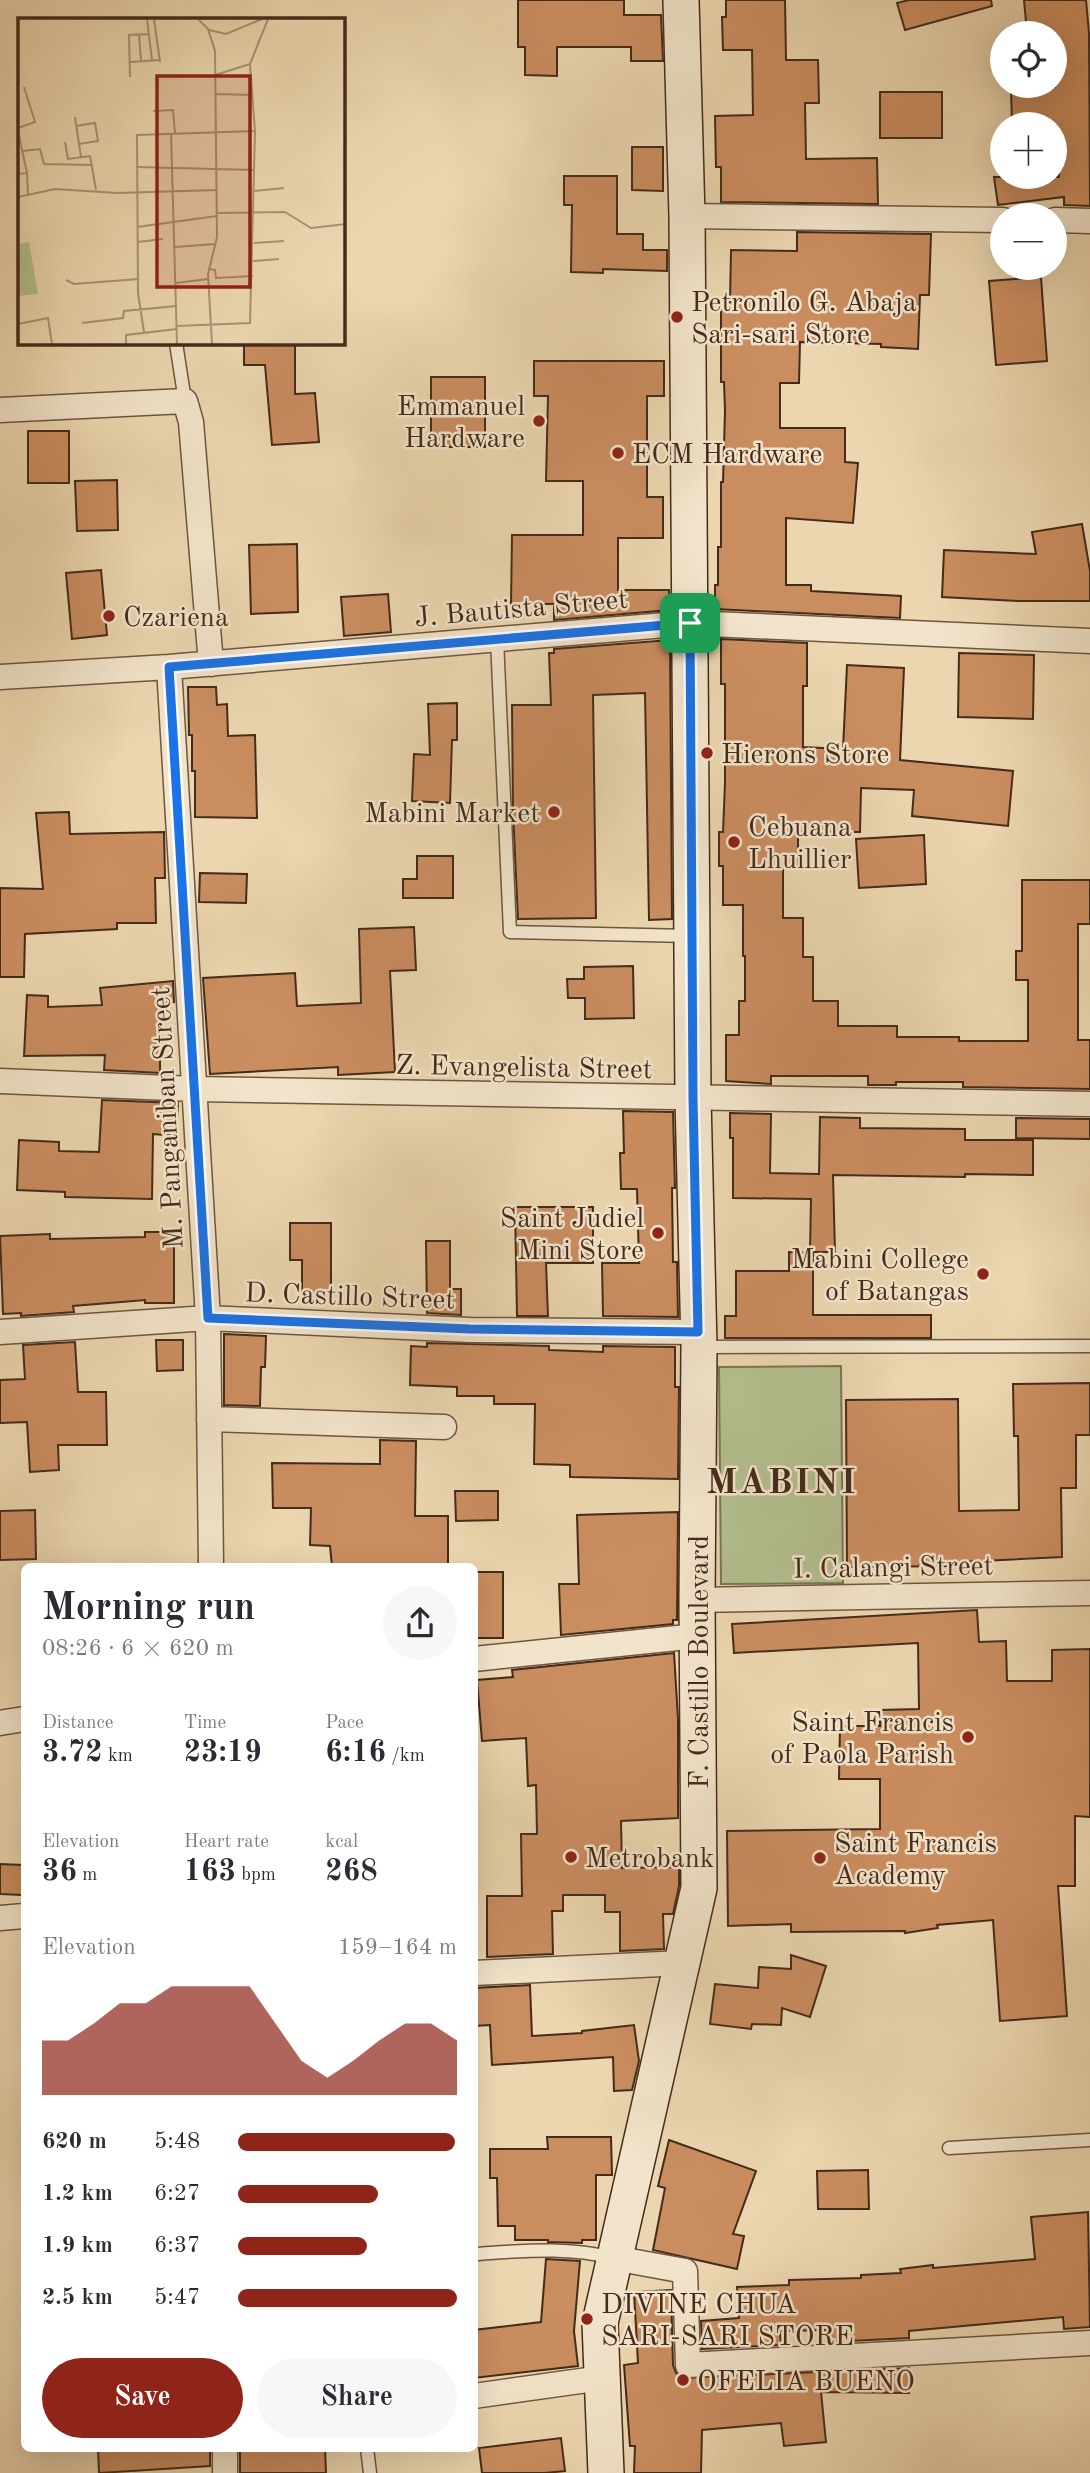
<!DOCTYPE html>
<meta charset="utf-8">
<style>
:root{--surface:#fff;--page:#f7f7f7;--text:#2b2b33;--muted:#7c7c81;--accent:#8f2418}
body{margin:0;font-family:"Old Standard TT",serif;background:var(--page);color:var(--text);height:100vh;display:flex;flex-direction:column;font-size:26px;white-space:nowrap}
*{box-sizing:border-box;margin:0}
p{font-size:23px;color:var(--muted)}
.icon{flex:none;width:38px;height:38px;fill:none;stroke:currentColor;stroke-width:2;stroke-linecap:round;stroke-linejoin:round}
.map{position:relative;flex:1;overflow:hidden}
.sheet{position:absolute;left:21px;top:1563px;width:457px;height:889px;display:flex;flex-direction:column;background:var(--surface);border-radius:10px;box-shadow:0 7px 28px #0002}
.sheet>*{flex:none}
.tools{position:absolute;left:990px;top:21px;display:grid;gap:14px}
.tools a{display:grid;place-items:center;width:77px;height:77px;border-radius:50%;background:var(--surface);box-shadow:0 7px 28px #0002;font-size:35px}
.pin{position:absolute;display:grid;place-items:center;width:60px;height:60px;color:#fff;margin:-30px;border-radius:14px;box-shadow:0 4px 10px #0006}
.round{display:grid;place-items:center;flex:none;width:74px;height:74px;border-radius:37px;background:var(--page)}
.overview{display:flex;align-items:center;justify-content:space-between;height:119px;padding:0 21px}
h1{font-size:38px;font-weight:600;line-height:52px}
.metrics{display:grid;grid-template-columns:repeat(3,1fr);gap:10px;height:119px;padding:7px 21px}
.metrics div{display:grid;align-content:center}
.metrics b{font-size:30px;font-weight:600}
.metrics small{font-size:19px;font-weight:400}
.metrics p{font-size:19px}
.chart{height:196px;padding:14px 21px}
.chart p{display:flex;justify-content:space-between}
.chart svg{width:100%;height:126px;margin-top:7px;fill:var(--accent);opacity:.7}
.action{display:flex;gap:14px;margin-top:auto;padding:14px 21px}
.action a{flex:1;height:80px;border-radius:42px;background:var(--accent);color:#fff;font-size:28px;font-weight:600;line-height:80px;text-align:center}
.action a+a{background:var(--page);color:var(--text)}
ul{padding:0 21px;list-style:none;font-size:23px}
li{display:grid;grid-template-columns:112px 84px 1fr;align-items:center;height:52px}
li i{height:18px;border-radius:9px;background:var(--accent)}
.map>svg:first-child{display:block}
</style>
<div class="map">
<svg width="1090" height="2473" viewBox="0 0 1090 2473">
<rect width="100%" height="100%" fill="#ebd6af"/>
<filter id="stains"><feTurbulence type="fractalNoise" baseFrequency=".00286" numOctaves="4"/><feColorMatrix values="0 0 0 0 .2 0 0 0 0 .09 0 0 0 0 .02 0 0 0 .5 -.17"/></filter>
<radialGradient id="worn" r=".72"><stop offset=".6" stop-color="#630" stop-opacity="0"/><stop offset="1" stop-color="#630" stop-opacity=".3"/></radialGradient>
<path fill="#b3bf8e" stroke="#7c7554" stroke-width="2" d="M841,1366L843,1583L721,1584L719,1367Z"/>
<path fill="#ca8d60" stroke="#442b1b" stroke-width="2" d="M518,0H624V15H661L663,61H631V47H557V76L525,75V47H518Z
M726,0H785L786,60H818L819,103H805L806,159L877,158L878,204L721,202V167H716L715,116L753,115L752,50H723L722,17H726Z
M909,0H991L992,6L905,30L897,3Z
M1024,0H1086L1089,33L1090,206L1064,205V197L998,205L994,177H1059L1056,125L1012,124L1011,88L1055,87V33H1027Z
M880,92H942V138H880Z
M632,147H663V191L632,190Z
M564,176H617V234H643V250H667V271L603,269V273L571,272L572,205H564Z
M797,232L931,234L929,295H920L918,349L881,347V344L800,342L799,383H780V428H845V462L858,463L853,523L786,518V585H811V591L901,596L900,618L715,609V585H718V547H721V482H723L725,411L724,382H721V302H730L731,250L797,251Z
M1041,277L1047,361L996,365L989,281Z
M244,343H295V394L315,393L319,442L272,445L265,365H244Z
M534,361H664V396H647V497H663V538H618V590H669L670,610L554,620V604H511L512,535H583V481H546L548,396H534Z
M431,377H485V447H431Z
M28,431H69V483H28Z
M117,480L118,530L77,531L75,481Z
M1082,524L1090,571V601H1018L942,597L944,550L1036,554L1032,532Z
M297,544L298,612L251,614L249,545Z
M101,570L107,635L72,639L66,573Z
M388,594L391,632L344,636L341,597Z
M721,639L807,643V686H803V747L843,749L847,665L904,668L900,760L1013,771L1008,826L912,816L914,790L861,788L860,832L798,831V866H783V918H803V957H813V1001H838V1026H897V1037H959V1041H1028V980H1016V951H1022V880H1090V924H1078V1040H1090V1089L963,1087V1082H896V1085H868V1076H771V1084L726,1081V1035H739V1001H745V956H743V905H723V866H719V832H723L725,783V684H721Z
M670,640L672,919L649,920L645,693L593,695L596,918L518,919L513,811L512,705H551L549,653H554V649Z
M959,653L1034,655L1033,719L958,717Z
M188,687H216L217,705L227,704L228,736L255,735L257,818L195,817V771H192V735H189Z
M457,703V740H452L450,803L412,801L414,754L430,755L428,704Z
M69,812L70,834L164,832L165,878H155L156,923H117V929L25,934L24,977H0V888L43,889L36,813Z
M924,835L926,884L859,888L856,839Z
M417,856H453V898H403V879H417Z
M200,873L247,874L246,903L199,902Z
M414,927L416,970L390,971L395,1072L338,1075V1067L210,1074L203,978L295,973L297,1006L361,1003L359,929Z
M633,966L634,1018L585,1019V998H568L567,979H584V967Z
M173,981L174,1002L160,1003V1073L104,1070L105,1055L24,1056L27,995L48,996V1007L102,1005L100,988Z
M102,1100L178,1103L176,1136L153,1134L152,1199L65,1197V1192L17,1190L19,1140L59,1142V1151L99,1152Z
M623,1111L673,1112L675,1188H672L673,1262H677L678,1317L603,1316L602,1263H639L637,1189H621L620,1153H624Z
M730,1113L771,1114L770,1173L819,1174L820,1117L860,1118V1128L965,1129V1140H1033V1175L965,1174V1177L833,1175L835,1252H810L811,1199L733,1198V1138H730Z
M1016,1118L1090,1119V1139L1016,1138Z
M515,1207H593V1263H546L548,1316H517Z
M290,1223H331V1300H302V1260H290Z
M145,1232H174V1303H145V1300L73,1306L74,1312L21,1316V1313L3,1314L0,1236L50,1234V1239L145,1237Z
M426,1241H450V1289H461V1315L427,1313Z
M789,1252L813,1253V1315H931V1338H725V1316H736V1271H789Z
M224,1334L266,1336L265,1367H261L260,1406L224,1405Z
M156,1340H183V1370L157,1371Z
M75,1342L78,1392H106L107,1445H58L59,1470L30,1472L27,1422L0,1423V1380L25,1379L23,1345Z
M427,1343L549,1346V1350L603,1352V1346L675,1347V1387H679L678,1479L570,1477V1465L534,1464L535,1404H494V1396H457V1387L410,1385L411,1346L427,1347Z
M1090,1383V1435H1076V1488H1061L1062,1557L960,1562V1566L847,1567L846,1400L958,1399L959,1511L1019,1510L1018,1436H1014L1013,1384Z
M380,1440L416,1441L415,1516H448V1566H332L330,1546L310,1545L311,1508H273L272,1463L380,1464Z
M455,1491H498V1520L456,1521Z
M35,1510L36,1559L0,1560V1511Z
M678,1512L677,1620H673V1624L561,1635L559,1584H579L577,1515Z
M474,1572H503V1638H474Z
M977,1610L979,1642L1006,1641L1007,1681H1052V1650L1090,1649V1817L1075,1816V1886H1058L1067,2016L1000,2021L993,1920L937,1925L938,1928L905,1933V1931L791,1932V1924L728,1926L727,1831L880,1829V1779H839L840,1726H880V1710L919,1709L918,1643L734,1653L732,1624Z
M674,1653L678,1719V1818L621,1821L622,1868L679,1867V1886L673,1914H663L664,1949L620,1951V1912H605V1895H563V1911H552L553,1954L487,1957V1896H522L521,1834H537L536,1785L528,1786L526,1738L482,1741L477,1680L513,1677L512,1670Z
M0,1864L23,1865L22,1895L0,1894Z
M791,1955L826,1966L810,2017L782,2008L781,2025L752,2024L751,2029L710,2024L715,1984L758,1988L759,1967L791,1969Z
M530,1985L532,2036L582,2033V2031L634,2025L639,2061L632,2090L614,2091L613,2057L492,2065L490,2025L474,2026V1988Z
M547,2137H611L612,2175H596V2240H582V2243L548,2242V2240H515V2226H498L497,2178H490V2149H548Z
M669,2140L756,2171L733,2234L744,2236L737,2269L653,2250L665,2188L658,2186Z
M868,2170L869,2209H818L817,2171Z
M1088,2212L1090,2327L1064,2329L1063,2317L909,2331V2338L830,2342V2330L780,2331L781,2345L702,2349L701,2321L739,2318L737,2287L789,2285V2280L861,2278V2275L901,2273L900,2269L933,2265V2268L1035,2259L1031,2217Z
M546,2259L580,2261L574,2331L578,2366L474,2378V2330L541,2322Z
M671,2290L673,2365L676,2373L682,2378L909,2368V2393L821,2392L826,2442L784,2446L781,2423L702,2430L701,2473H634L635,2446H630L624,2365L638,2363L634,2292Z
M561,2438L565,2471L545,2473H482L479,2448Z
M98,2448H210V2466L99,2473Z
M240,2448H325L326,2473H240Z"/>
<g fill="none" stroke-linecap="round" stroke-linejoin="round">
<g stroke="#6e5640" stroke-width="15">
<path id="lane" d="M176,343L185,401
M497,639L510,932L689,936
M702,1347L1090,1346
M949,2148L1090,2140
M474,2254C522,2251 567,2246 613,2258
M367,2448L370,2473"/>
</g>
<g stroke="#6e5640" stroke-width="27">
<path id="street" d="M687,216L1003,220
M1055,220L1090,221
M0,410L185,401L191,422L211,664
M169,667L208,1318L211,1566
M0,677L169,667L689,623L1090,641
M0,1081L194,1089L1090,1104
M0,1332L208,1318L470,1330L698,1332
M209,1419L444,1427
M697,1600L1090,1593
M474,1659L697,1636
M0,1723L24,1719
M0,1918L24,1916
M474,1973L682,1963
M614,2258L685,2271L688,2365L1090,2343
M474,2396L602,2378
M225,2448V2473"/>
</g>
<g stroke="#442b1b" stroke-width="38">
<path id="secondary" d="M606,2473L600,2323L699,1888L697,1600L699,1347L693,1098L687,216L681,0"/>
</g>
<use href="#lane" stroke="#f2e4cb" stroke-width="12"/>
<use href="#street" stroke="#f2e4cb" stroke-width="24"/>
<use href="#secondary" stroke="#f2e4cb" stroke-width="35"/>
</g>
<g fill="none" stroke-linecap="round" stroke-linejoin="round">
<g stroke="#fff" stroke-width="14">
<path id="route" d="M690,623L693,1098L698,1332L470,1329L208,1318L169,667Z"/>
</g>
<use href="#route" stroke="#1a73e8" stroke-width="9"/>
</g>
<g fill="#8f2418" stroke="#f2e4cb" stroke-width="2.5">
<circle cx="677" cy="317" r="7"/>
<circle cx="539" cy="421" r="7"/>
<circle cx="618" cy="453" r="7"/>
<circle cx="109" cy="616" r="7"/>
<circle cx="707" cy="753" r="7"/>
<circle cx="554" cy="812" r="7"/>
<circle cx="734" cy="842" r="7"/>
<circle cx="658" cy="1233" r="7"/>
<circle cx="983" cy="1274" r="7"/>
<circle cx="968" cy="1737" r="7"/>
<circle cx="571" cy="1857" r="7"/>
<circle cx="820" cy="1858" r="7"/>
<circle cx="587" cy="2319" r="7"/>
<circle cx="683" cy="2380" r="7"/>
</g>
<g text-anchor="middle" stroke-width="5" stroke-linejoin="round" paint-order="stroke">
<g font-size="28" fill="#442b1b" stroke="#f2e4cb" text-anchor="start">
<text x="691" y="311">Petronilo G. Abaja<tspan x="691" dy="32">Sari-sari Store</tspan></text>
<text x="525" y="415" text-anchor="end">Emmanuel<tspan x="525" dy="32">Hardware</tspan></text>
<text x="632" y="463">ECM Hardware</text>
<text x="123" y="626">Czariena</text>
<text x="721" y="763">Hierons Store</text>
<text x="540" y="822" text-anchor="end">Mabini Market</text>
<text x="748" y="836">Cebuana<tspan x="748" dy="32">Lhuillier</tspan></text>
<text x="644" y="1227" text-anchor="end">Saint Judiel<tspan x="644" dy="32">Mini Store</tspan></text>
<text x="969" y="1268" text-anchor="end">Mabini College<tspan x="969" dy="32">of Batangas</tspan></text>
<text x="954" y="1731" text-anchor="end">Saint Francis<tspan x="954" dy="32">of Paola Parish</tspan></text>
<text x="834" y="1852">Saint Francis<tspan x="834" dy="32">Academy</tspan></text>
<text x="585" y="1867">Metrobank</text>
<text x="601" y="2313">DIVINE CHUA<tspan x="601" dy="32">SARI-SARI STORE</tspan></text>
<text x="697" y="2390">OFELIA BUENO</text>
</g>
<g font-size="28" fill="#442b1b" stroke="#f2e4cb">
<text transform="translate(521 607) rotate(-5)" y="10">J. Bautista Street</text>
<text transform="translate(524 1066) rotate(1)" y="10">Z. Evangelista Street</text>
<text transform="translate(166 1118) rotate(-93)" y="10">M. Panganiban Street</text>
<text transform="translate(350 1295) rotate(2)" y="10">D. Castillo Street</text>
<text transform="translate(893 1566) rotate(-1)" y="10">I. Calangi Street</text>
<text transform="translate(698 1662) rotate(-90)" y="10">F. Castillo Boulevard</text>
</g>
<g font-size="35" font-weight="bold" letter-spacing="2" fill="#442b1b" stroke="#f2e4cb">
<text x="782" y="1493">MABINI</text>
</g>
</g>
<g transform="translate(18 18)">
<rect width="327" height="327" fill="#ebd6af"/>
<path d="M11,224L20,276L0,278V226Z" fill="#b3bf8e"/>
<path fill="none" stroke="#a89274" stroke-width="2" d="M129,1L134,42M136,1L142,44M180,1L190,11L197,33L199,219L190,256L194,326M191,12L208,16L244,1M121,16L123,43M112,44L142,42M197,57L232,46M112,59L111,17L130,16M198,76L234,77M135,93L155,92L157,115M57,99L63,139M58,108L77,105L80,123L61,126M0,110L17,104L6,69M0,113L9,155M153,115L159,326M47,124L50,141L72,138L78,172M5,133L22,131L26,146L75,147M118,149L236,152M0,150L1,156L9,155L10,177M236,173L266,170M0,179L37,171L99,175L199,172M198,195L267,194L293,210L328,206M119,209L199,198M120,224L145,221M236,225L266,223M157,229L197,226M235,243L261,241M191,251L197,252L198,260L235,258M48,262L56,266L121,261M158,265L190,261M64,305L105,300L106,293L159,288M0,306L30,300L34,326M159,308L232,305L237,113L232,46L250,1M126,314L120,275L119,117L237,113M108,326V317L159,311"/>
<path fill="#8f2418" fill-opacity="0.15" stroke="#8f2418" stroke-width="3.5" d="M139,58H232V269H139Z"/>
<rect width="327" height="327" fill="none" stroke="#442b1b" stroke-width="3.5"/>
</g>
<rect width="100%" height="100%" filter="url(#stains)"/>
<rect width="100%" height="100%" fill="url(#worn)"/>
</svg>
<div class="tools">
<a><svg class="icon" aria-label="locate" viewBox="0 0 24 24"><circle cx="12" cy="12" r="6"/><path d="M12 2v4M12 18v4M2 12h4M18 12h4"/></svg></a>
<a>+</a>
<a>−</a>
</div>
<div class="pin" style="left:690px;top:623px;background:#1e9e55"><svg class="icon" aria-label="arrive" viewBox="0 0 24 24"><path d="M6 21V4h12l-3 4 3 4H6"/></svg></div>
<section class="sheet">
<div class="overview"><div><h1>Morning run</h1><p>08:26 · 6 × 620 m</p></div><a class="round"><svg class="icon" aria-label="share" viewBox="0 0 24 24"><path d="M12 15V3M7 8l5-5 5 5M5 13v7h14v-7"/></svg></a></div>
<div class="metrics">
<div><p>Distance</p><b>3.72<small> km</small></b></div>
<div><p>Time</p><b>23:19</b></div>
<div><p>Pace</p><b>6:16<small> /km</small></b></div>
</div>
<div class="metrics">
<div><p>Elevation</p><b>36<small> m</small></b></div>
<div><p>Heart rate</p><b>163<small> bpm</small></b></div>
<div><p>kcal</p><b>268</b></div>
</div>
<div class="chart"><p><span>Elevation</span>159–164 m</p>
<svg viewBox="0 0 160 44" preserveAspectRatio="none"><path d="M0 44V25L10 25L20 19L30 12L40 12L50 6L60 6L70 6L80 6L90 19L100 32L110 38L120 32L130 25L140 19L150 19L160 25V44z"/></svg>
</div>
<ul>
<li><b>620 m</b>5:48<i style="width:99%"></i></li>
<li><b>1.2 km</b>6:27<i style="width:64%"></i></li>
<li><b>1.9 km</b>6:37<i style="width:59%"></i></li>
<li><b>2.5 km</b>5:47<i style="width:100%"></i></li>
</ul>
<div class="action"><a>Save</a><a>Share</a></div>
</section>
</div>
